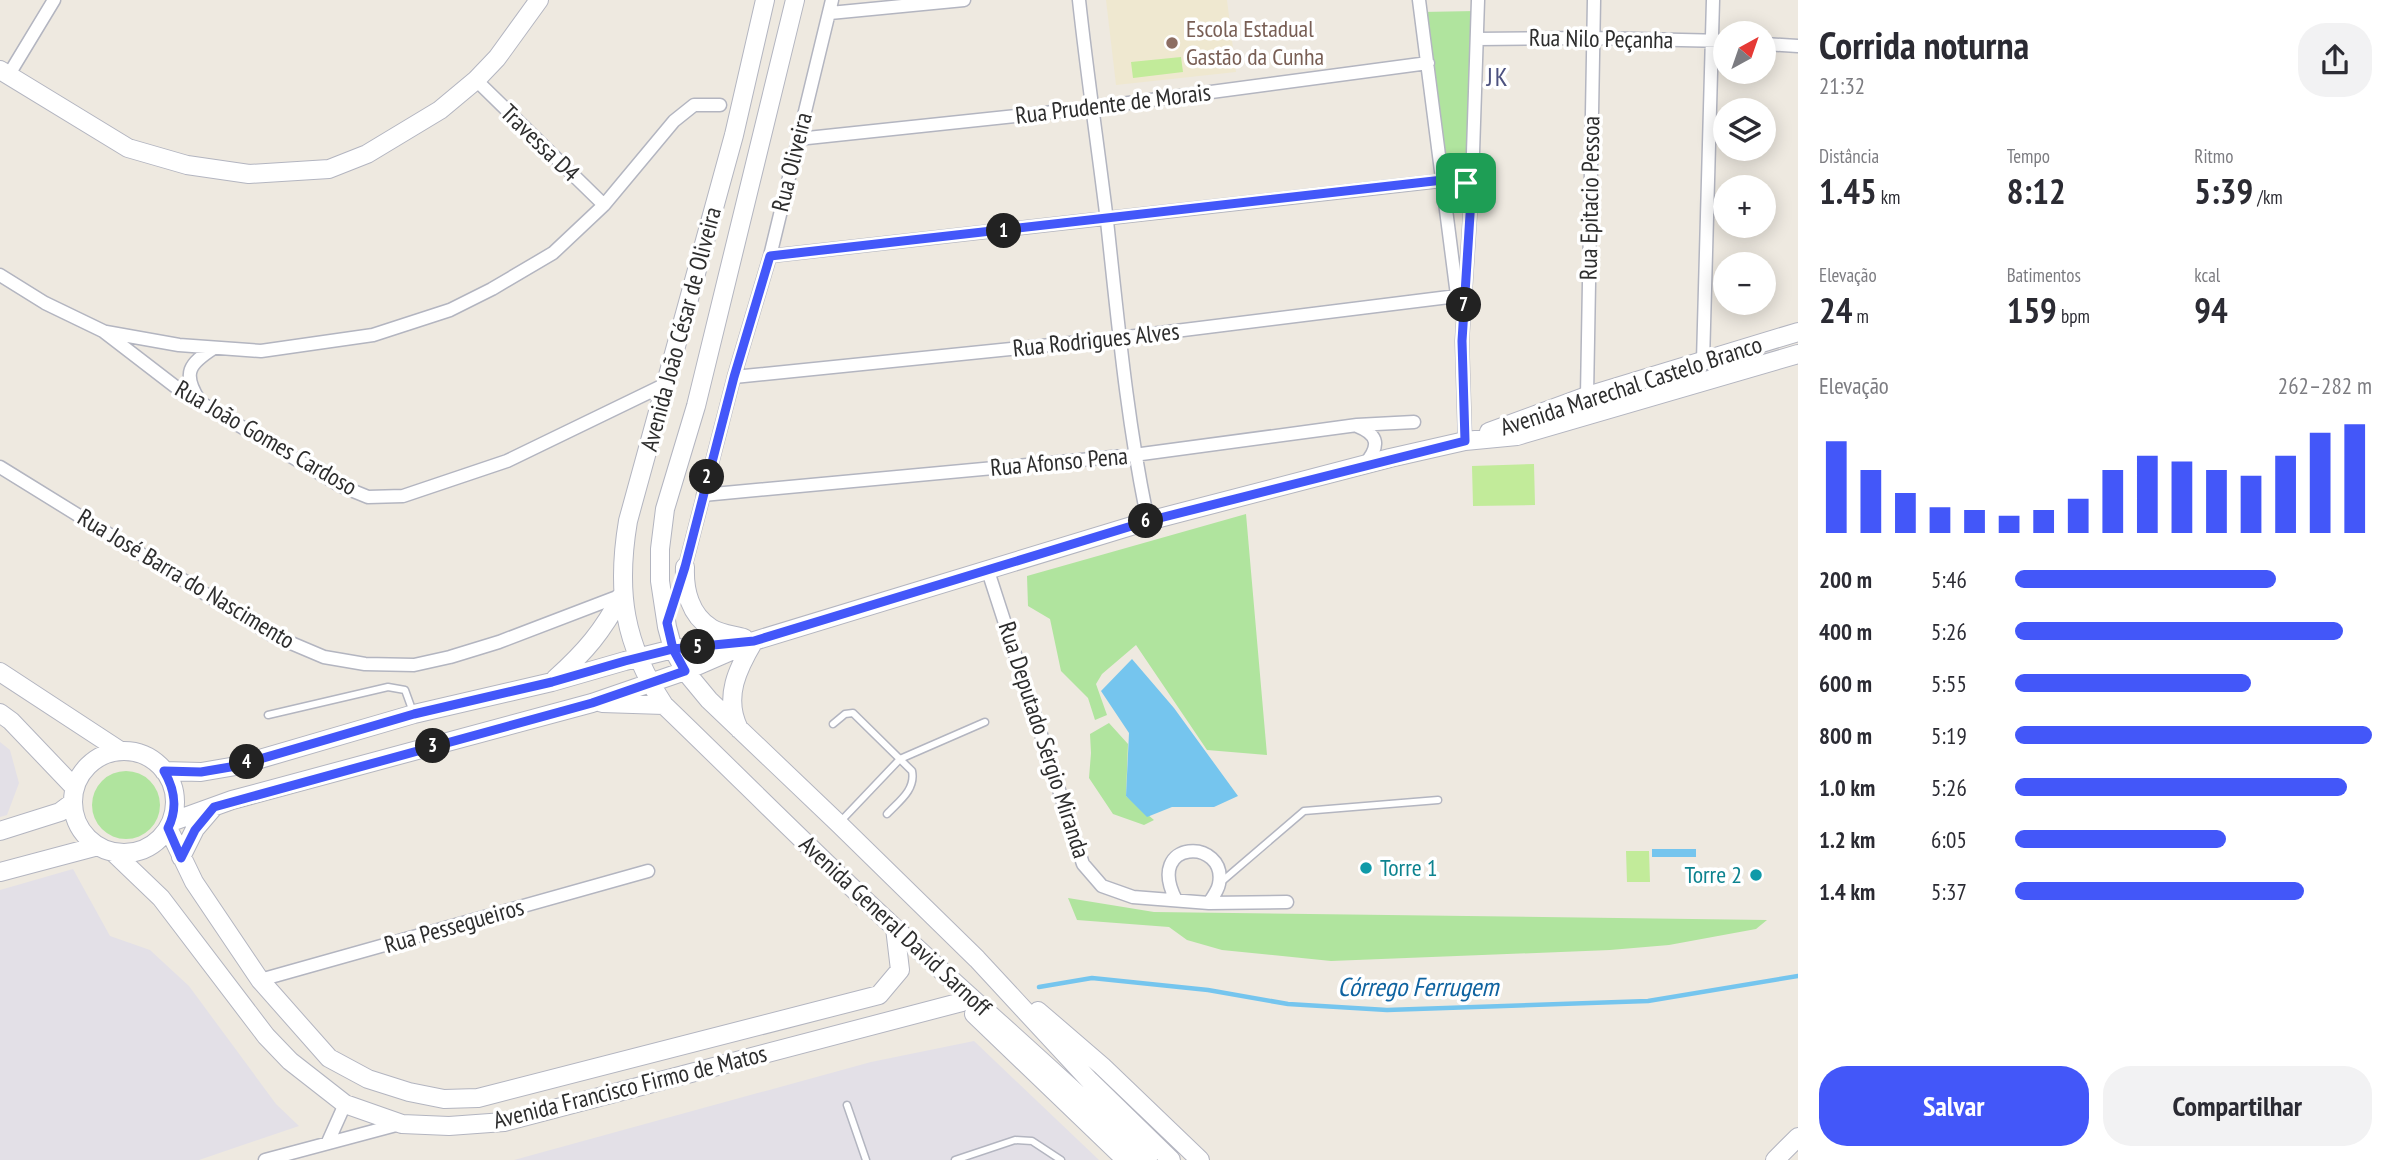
<!DOCTYPE html>
<html lang="pt">
<meta charset="utf-8">
<style>
:root{--surface:#fff;--page:#f2f2f3;--text:#2b2b33;--muted:#7c7c81;--accent:#4357f9}
body{margin:0;font-family:"PT Sans Narrow",sans-serif;background:var(--page);color:var(--text);height:100vh;display:flex;flex-direction:column;font-size:26px;white-space:nowrap}
*{box-sizing:border-box;margin:0}
p{font-size:23px;color:var(--muted)}
.icon{flex:none;width:38px;height:38px;fill:none;stroke:currentColor;stroke-width:2;stroke-linecap:round;stroke-linejoin:round}
.map{position:relative;flex:1;overflow:hidden}
.sheet{display:flex;flex-direction:column;background:var(--surface);width:595px}
.sheet>*{flex:none}
.needle{width:46px;rotate:40deg}
.fabs{position:absolute;left:1713px;top:21px;display:grid;gap:14px}
.fabs a{display:grid;place-items:center;width:63px;height:63px;border-radius:50%;background:var(--surface);box-shadow:0 4px 18px #0003;font-size:35px}
.pin{position:absolute;display:grid;place-items:center;width:60px;height:60px;color:#fff;margin:-30px;border-radius:14px;box-shadow:0 4px 10px #0006}
.km{position:absolute;width:35px;height:35px;margin:-18px;border-radius:50%;background:#222;color:#fff;font-size:19px;line-height:35px;text-align:center}
.round{display:grid;place-items:center;flex:none;width:74px;height:74px;border-radius:28px;background:var(--page)}
.headline{display:flex;align-items:center;justify-content:space-between;height:119px;padding:0 21px}
h1{font-size:38px;font-weight:600;line-height:52px}
.stats{display:grid;grid-template-columns:repeat(3,1fr);gap:10px;height:119px;padding:7px 21px}
.stats div{display:grid;align-content:center}
.stats b{font-size:35px;font-weight:600}
.stats small{font-size:19px;font-weight:400}
.stats p{font-size:19px}
.chart{height:196px;padding:14px 21px}
.chart p{display:flex;justify-content:space-between}
.chart svg{width:100%;height:126px;margin-top:7px;stroke:var(--accent);stroke-width:6}
.button{display:flex;gap:14px;margin-top:auto;padding:14px 21px}
.button a{flex:1;height:80px;border-radius:28px;background:var(--accent);color:#fff;font-size:28px;font-weight:600;line-height:80px;text-align:center}
.button a+a{background:var(--page);color:var(--text)}
ul{padding:0 21px;list-style:none;font-size:23px}
li{display:grid;grid-template-columns:112px 84px 1fr;align-items:center;height:52px}
li i{height:18px;border-radius:9px;background:var(--accent)}
main{display:flex;flex:1;min-height:0}
.map>svg:first-child{display:block}
</style>
<main>
<div class="map">
<svg width="1798" height="1160" viewBox="0 0 1798 1160">
<rect width="100%" height="100%" fill="#eee9e0"/>
<path fill="#e3e0e7" d="M0,742L10,750L19,783L7,815L0,817Z
M73,869L110,936L150,950L189,986L276,1104L299,1126L199,1160H0V890Z
M974,1041L1099,1160H514L871,1062Z"/>
<path fill="#efe8d0" d="M1106,0H1227L1236,72L1116,85Z"/>
<path fill="#b0e49e" d="M1476,11L1472,182L1443,180L1421,12Z
M1246,514L1267,755L1207,750L1136,645L1102,674L1096,684L1107,715L1095,720L1088,698L1061,671L1050,619L1028,606L1027,576Z
M1109,723L1128,744L1126,796L1154,820L1144,825L1113,814L1089,778L1091,753L1090,734Z
M92 805a34 34 0 1 1 68 0a34 34 0 1 1-68 0Z
M1068,898L1154,912L1767,920L1756,929L1669,945L1610,950L1331,961L1222,950L1187,940L1169,927L1077,920Z"/>
<path fill="#c2eb9a" d="M1181,57L1183,72L1133,78L1131,62Z
M1534,464L1535,505L1473,506L1472,466Z
M1626,851H1649L1650,882H1627Z"/>
<path fill="#75c5ee" d="M1132,659L1174,708L1238,796L1214,807H1172L1147,817L1126,796L1129,733L1101,691Z
M1652,849H1696V857H1652Z"/>
<g fill="none" stroke-linecap="round" stroke-linejoin="round">
<path stroke="#75c5ee" stroke-width="4.5" d="M1039,987L1092,978L1208,990L1288,1004L1387,1010L1648,1001L1798,976"/>
<g stroke="#b3b5c0" stroke-width="9">
<path id="lane" d="M268,715L388,687L405,690L413,712
M833,724L845,714L853,713L912,771C916,790 898,802 887,814
M840,822L900,759L985,722
M1220,883L1304,811L1438,800
M847,1105L866,1160
M955,1160L1015,1140L1032,1141L1061,1160"/>
</g>
<g stroke="#b3b5c0" stroke-width="15">
<path id="street" d="M1079,0C1087,74 1098,147 1107,221C1118,322 1127,422 1148,521
M1419,0L1458,303
M830,13L964,0
M1477,39L1592,38L1726,41
M1764,44L1798,46
M8,76L54,0
M476,80L604,205
M798,139L1091,108L1428,63
M770,256L1430,182L1443,180L1472,183
M0,275L45,303L103,331L181,391L341,486L368,497L403,496L507,461L666,384
M106,332L179,345L261,351L373,335L450,310L492,289L553,253L604,205L674,121L694,105H720
M1703,361L1713,0
M734,377L1119,338L1457,296
M1587,396L1594,0
M199,400C182,373 189,364 214,348
M1357,426C1379,435 1380,446 1365,464
M1465,441L1462,341L1472,183L1478,0
M0,467L272,635L324,657L365,664L414,665L450,657L499,642L622,595
M703,495L1134,455L1357,425L1414,422
M685,567L734,377L770,256L832,0
M988,571L1083,864L1102,886L1133,897L1209,903L1287,902
M1176,900C1144,838 1228,838 1219,884C1218,890 1213,897 1209,903
M260,980L648,871
M328,1142L345,1104
M265,1160L400,1124"/>
</g>
<g stroke="#b3b5c0" stroke-width="20">
<path id="secondary" d="M765,0L734,135L628,521C616,592 624,644 664,705C741,779 816,855 894,927C978,1005 1065,1080 1148,1160
M795,0L696,406L665,509L660,549V581L667,627L673,649L685,671L709,700L839,824L977,959L1090,1081L1171,1160
M0,70L128,148L187,165L249,174L329,169L367,154L440,110L476,80L497,58L539,0
M1489,432L1587,396L1798,332
M685,567C684,590 690,615 711,628C720,634 734,635 744,638
M0,672L119,750
M555,679C586,651 602,632 622,595
M602,703L664,705
M0,713L11,721L74,787
M739,729C723,697 738,668 754,641
M73 802a51 51 0 1 1 102 0a51 51 0 1 1-102 0Z
M164,771L201,772L236,766L414,714L552,682L625,661L673,649L736,643
M171,822L232,800L592,703L685,671L754,641L1148,521L1390,458L1465,441L1517,436L1798,354
M168,828L194,882L260,980L329,1058L368,1079L409,1092L444,1099L478,1098L879,995L900,970L895,928
M0,831L60,812L72,803
M113,852L161,898L266,1036L290,1061L345,1104L402,1124L449,1126L504,1122L962,1002
M181,857L195,829L213,808
M0,872L98,846
M1038,1011L1102,1066L1200,1160
M974,1014L1126,1160
M1775,1160L1798,1137"/>
</g>
<use href="#lane" stroke="#fff" stroke-width="6"/>
<use href="#street" stroke="#fff" stroke-width="12"/>
<use href="#secondary" stroke="#fff" stroke-width="18"/>
</g>
<g fill="none" stroke-linecap="round" stroke-linejoin="round">
<g stroke="#fff" stroke-width="14">
<path id="route" d="M1466,183L1443,180L770,256L734,377L685,567L667,623L673,649L685,671L592,703L214,807L195,830L181,858L168,828C178,808 175,790 164,771L201,772L236,766L414,714L552,682L625,661L673,649L754,641L1148,521L1465,441L1462,341L1472,183H1466"/>
</g>
<use href="#route" stroke="#4357f9" stroke-width="9"/>
</g>
<circle fill="#8d6e63" stroke="#fff" stroke-width="2.5" cx="1172" cy="43" r="7"/>
<g fill="#0f9aa8" stroke="#fff" stroke-width="2.5">
<circle cx="1366" cy="868" r="7"/>
<circle cx="1756" cy="875" r="7"/>
</g>
<g text-anchor="middle" stroke-width="7" stroke-linejoin="round" paint-order="stroke">
<g font-size="24" fill="#785e54" stroke="#fff" text-anchor="start">
<text x="1186" y="37">Escola Estadual<tspan x="1186" dy="28">Gastão da Cunha</tspan></text>
</g>
<g font-size="24" fill="#2d2d2d" stroke="#fff">
<text transform="translate(1601 39) rotate(1)" y="8">Rua Nilo Peçanha</text>
<text transform="translate(1113 104) rotate(-7)" y="8">Rua Prudente de Morais</text>
<text transform="translate(540 143) rotate(44)" y="8">Travessa D4</text>
<text transform="translate(792 162) rotate(-76)" y="8">Rua Oliveira</text>
<text transform="translate(1590 198) rotate(-89)" y="8">Rua Epitacio Pessoa</text>
<text transform="translate(681 329) rotate(-75)" y="8">Avenida João César de Oliveira</text>
<text transform="translate(1096 340) rotate(-6)" y="8">Rua Rodrigues Alves</text>
<text transform="translate(1631 386) rotate(-18)" y="8">Avenida Marechal Castelo Branco</text>
<text transform="translate(266 438) rotate(30)" y="8">Rua João Gomes Cardoso</text>
<text transform="translate(1059 462) rotate(-5)" y="8">Rua Afonso Pena</text>
<text transform="translate(186 579) rotate(31)" y="8">Rua José Barra do Nascimento</text>
<text transform="translate(1044 740) rotate(72)" y="8">Rua Deputado Sérgio Miranda</text>
<text transform="translate(454 926) rotate(-16)" y="8">Rua Pessegueiros</text>
<text transform="translate(895 926) rotate(43)" y="8">Avenida General David Sarnoff</text>
<text transform="translate(630 1087) rotate(-14)" y="8">Avenida Francisco Firmo de Matos</text>
</g>
<g font-size="24" fill="#0d838f" stroke="#fff" text-anchor="start">
<text x="1380" y="876">Torre 1</text>
<text x="1742" y="883" text-anchor="end">Torre 2</text>
</g>
<g font-size="26" letter-spacing="2" fill="#4d527f" stroke="#fff">
<text x="1498" y="86">JK</text>
</g>
<g font-size="26" font-style="italic" fill="#0f63a0" stroke="#fff">
<text x="1418" y="996">Córrego Ferrugem</text>
</g>
</g>
</svg>
<div class="fabs">
<a><svg class="needle" viewBox="-14 -14 28 28"><path d="M0-13l5 13h-10z" fill="#e53935"/><path d="M0 13l5-13h-10z" fill="#7c7c81"/></svg></a>
<a><svg class="icon" aria-label="layers" viewBox="0 0 24 24"><path d="M12 4l9 5-9 5-9-5zM3 14l9 5 9-5"/></svg></a>
<a>+</a>
<a>−</a>
</div>
<div class="pin" style="left:1466px;top:183px;background:#1e9e55"><svg class="icon" aria-label="arrive" viewBox="0 0 24 24"><path d="M6 21V4h12l-3 4 3 4H6"/></svg></div>
<b class="km" style="left:1004px;top:231px">1</b>
<b class="km" style="left:707px;top:477px">2</b>
<b class="km" style="left:433px;top:746px">3</b>
<b class="km" style="left:247px;top:762px">4</b>
<b class="km" style="left:698px;top:647px">5</b>
<b class="km" style="left:1146px;top:521px">6</b>
<b class="km" style="left:1464px;top:305px">7</b>
</div>
<section class="sheet">
<div class="headline"><div><h1>Corrida noturna</h1><p>21:32</p></div><a class="round"><svg class="icon" aria-label="share" viewBox="0 0 24 24"><path d="M12 15V3M7 8l5-5 5 5M5 13v7h14v-7"/></svg></a></div>
<div class="stats">
<div><p>Distância</p><b>1.45<small> km</small></b></div>
<div><p>Tempo</p><b>8:12</b></div>
<div><p>Ritmo</p><b>5:39<small> /km</small></b></div>
</div>
<div class="stats">
<div><p>Elevação</p><b>24<small> m</small></b></div>
<div><p>Batimentos</p><b>159<small> bpm</small></b></div>
<div><p>kcal</p><b>94</b></div>
</div>
<div class="chart"><p><span>Elevação</span>262–282 m</p>
<svg viewBox="0 0 160 44" preserveAspectRatio="none"><path d="M5 44V12M15 44V22M25 44V30M35 44V35M45 44V36M55 44V38M65 44V36M75 44V32M85 44V22M95 44V17M105 44V19M115 44V22M125 44V24M135 44V17M145 44V9M155 44V6"/></svg>
</div>
<ul>
<li><b>200 m</b>5:46<i style="width:73%"></i></li>
<li><b>400 m</b>5:26<i style="width:92%"></i></li>
<li><b>600 m</b>5:55<i style="width:66%"></i></li>
<li><b>800 m</b>5:19<i style="width:100%"></i></li>
<li><b>1.0 km</b>5:26<i style="width:93%"></i></li>
<li><b>1.2 km</b>6:05<i style="width:59%"></i></li>
<li><b>1.4 km</b>5:37<i style="width:81%"></i></li>
</ul>
<div class="button"><a>Salvar</a><a>Compartilhar</a></div>
</section>
</main>
